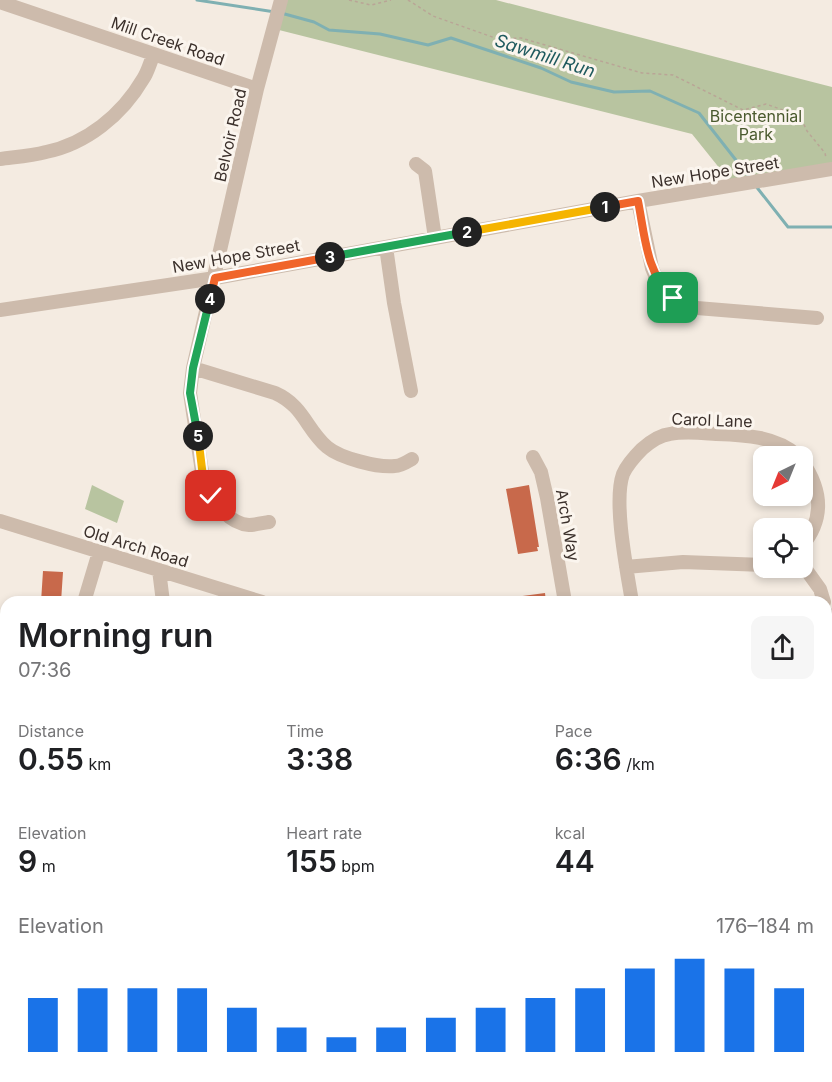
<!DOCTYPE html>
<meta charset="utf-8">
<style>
:root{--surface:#fff;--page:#f6f6f6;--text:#202124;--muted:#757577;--accent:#1a73e8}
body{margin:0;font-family:Inter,sans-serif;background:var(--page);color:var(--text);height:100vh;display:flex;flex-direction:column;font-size:22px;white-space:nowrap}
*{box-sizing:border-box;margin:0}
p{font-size:20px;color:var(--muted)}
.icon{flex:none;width:33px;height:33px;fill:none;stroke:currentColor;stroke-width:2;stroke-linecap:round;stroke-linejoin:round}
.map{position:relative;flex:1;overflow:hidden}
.drawer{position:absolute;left:0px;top:596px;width:832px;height:488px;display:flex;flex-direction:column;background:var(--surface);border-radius:18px 18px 0 0;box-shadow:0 3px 9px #0003}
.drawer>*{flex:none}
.needle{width:39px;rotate:223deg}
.controls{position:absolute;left:753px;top:446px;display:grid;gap:12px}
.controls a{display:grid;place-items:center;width:60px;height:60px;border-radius:12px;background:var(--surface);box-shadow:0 3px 9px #0003;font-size:30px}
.pin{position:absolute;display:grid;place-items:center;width:51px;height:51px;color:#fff;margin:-26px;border-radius:12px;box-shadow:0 3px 9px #0006}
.km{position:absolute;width:30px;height:30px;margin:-15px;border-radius:50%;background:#222;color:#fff;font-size:16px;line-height:30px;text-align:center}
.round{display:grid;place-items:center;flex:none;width:63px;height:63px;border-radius:12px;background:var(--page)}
.head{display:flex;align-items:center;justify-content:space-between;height:102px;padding:0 18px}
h1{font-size:33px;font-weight:600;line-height:45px}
.metrics{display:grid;grid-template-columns:repeat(3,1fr);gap:9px;height:102px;padding:6px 18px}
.metrics div{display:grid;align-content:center}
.metrics b{font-size:30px;font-weight:600}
.metrics small{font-size:16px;font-weight:400}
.metrics p{font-size:16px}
.chart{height:168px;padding:12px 18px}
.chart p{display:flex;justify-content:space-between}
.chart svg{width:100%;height:108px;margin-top:6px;stroke:var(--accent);stroke-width:6}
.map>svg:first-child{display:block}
</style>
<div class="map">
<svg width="832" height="1082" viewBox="0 0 832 1082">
<rect width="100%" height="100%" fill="#f4ebe1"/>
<path fill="#b8c4a0" d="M281,0H496L832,87V169L733,185L692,134L275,29Z
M92,485L124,501L117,523L85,509Z
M827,765L832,766V1082H743L742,1077H826Z"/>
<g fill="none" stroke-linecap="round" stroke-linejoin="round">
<path stroke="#7fb0b2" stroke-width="3" d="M197,0L275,12
M281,13L314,22L329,30L380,34L428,45L451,38L541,68L571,82L614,92L650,91L699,113L750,178
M755,185L788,227H832
M0,1022L6,1024
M109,1077L112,1082"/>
</g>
<path fill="#c8694b" d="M529,485L539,547H537L538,551L518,554L506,489Z
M43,571L63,572L61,602H41Z
M545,593L546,602H515V597Z"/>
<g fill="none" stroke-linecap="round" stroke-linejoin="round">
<path stroke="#b9a596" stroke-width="1.5" stroke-dasharray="3 3" stroke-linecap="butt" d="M349,0L371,5L391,0
M408,0L433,16L498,39L521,38L642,73L673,75L743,110L766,104L800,116L807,131L825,153L826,158"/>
<path stroke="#cdbbac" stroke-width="14" d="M0,2L257,89
M0,159C15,157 31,156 46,152C86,144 122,115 143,79C148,72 150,62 154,54
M416,164L425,171L435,238
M638,201L652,268L657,280L673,298L697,308L817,318
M386,247L394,303L411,391
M0,310L215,278L638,201L832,169
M193,368L275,393C304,406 306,429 327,447C340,458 378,468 395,466C400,466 407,462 412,459
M533,457L541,472L547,498L565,602
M802,461C822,490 825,518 802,546
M0,521L262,602
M269,522C263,523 255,525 249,525C228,524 214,501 204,485L190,393L193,368L257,89L281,0
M802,564L820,589L824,602
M626,567L683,562L764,565
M159,570L163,602
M84,602L99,552
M632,602C627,571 613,502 623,474C627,465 635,456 642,449C650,442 659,435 670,434C685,431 701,433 716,434C744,435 776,436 798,456
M826,613L832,638
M0,626L2,627
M826,765L832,766
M826,898L832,930
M0,939L6,943
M0,1058L6,1057
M826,1071L832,1065
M11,1077L12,1082
M344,1077L348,1082
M489,1077L490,1082
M503,1082L536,1077"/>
</g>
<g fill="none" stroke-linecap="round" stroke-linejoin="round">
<g stroke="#fff" stroke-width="12">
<path id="split-1" d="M605,207L638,201C645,236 646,273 673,298"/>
</g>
<g stroke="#fff" stroke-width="12">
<path id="split-2" d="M467,232L605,207"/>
</g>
<g stroke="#fff" stroke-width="12">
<path id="split-3" d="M330,257L467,232"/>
</g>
<g stroke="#fff" stroke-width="12">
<path id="split-4" d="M210,299L215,278L330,257"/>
</g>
<g stroke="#fff" stroke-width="12">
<path id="split-5" d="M198,436L190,393L193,368L210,299"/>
</g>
<g stroke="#fff" stroke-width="12">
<path id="split-6" d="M198,436L204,485L211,496"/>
</g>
<use href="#split-1" stroke="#f0652b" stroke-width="8"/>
<use href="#split-2" stroke="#f5b400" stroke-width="8"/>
<use href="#split-3" stroke="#22a559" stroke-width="8"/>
<use href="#split-4" stroke="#f0652b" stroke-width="8"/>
<use href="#split-5" stroke="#22a559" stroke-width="8"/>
<use href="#split-6" stroke="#f5b400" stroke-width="8"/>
</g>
<g text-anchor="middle" stroke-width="6" stroke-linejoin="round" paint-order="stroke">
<g font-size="16" fill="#3b302b" stroke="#fbf5ee">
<text transform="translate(168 41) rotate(19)" y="6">Mill Creek Road</text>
<text transform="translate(230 135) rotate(-77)" y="6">Belvoir Road</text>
<text transform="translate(715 172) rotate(-9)" y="6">New Hope Street</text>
<text transform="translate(236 256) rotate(-10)" y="6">New Hope Street</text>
<text transform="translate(712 420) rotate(2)" y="6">Carol Lane</text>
<text transform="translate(568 525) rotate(80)" y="6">Arch Way</text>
<text transform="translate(136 546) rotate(17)" y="6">Old Arch Road</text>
</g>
<g font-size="16" fill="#4a5a2e" stroke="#fbf5ee">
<text x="756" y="122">Bicentennial<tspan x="756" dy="18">Park</tspan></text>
</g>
<g font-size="18" font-style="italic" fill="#1f5a5e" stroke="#fbf5ee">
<text transform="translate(545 56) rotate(18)" y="6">Sawmill Run</text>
</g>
</g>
</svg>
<div class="controls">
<a><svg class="needle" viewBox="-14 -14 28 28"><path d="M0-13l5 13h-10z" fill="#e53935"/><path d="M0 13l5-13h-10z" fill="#757577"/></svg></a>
<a><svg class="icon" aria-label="locate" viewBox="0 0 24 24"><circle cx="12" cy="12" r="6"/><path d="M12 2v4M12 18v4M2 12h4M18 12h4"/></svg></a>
</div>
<div class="pin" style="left:673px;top:298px;background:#1e9e55"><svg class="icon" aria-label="arrive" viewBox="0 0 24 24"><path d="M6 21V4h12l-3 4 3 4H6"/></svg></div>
<div class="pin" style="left:211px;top:496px;background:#d93025"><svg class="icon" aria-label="check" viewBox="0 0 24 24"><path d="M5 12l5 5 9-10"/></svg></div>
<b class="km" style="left:605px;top:207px">1</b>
<b class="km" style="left:467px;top:232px">2</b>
<b class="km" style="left:330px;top:257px">3</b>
<b class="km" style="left:210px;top:299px">4</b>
<b class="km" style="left:198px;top:436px">5</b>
<section class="drawer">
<div class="head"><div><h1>Morning run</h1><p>07:36</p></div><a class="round"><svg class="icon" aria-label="share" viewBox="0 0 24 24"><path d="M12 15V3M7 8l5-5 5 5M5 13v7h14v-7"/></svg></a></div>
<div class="metrics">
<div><p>Distance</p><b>0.55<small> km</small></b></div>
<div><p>Time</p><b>3:38</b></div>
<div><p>Pace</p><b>6:36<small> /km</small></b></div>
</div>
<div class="metrics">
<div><p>Elevation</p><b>9<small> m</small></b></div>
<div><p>Heart rate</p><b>155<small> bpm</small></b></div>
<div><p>kcal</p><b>44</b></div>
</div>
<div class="chart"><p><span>Elevation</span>176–184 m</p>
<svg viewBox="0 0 160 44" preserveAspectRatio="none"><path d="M5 44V22M15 44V18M25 44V18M35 44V18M45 44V26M55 44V34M65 44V38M75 44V34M85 44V30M95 44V26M105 44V22M115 44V18M125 44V10M135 44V6M145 44V10M155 44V18"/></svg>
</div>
</section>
</div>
